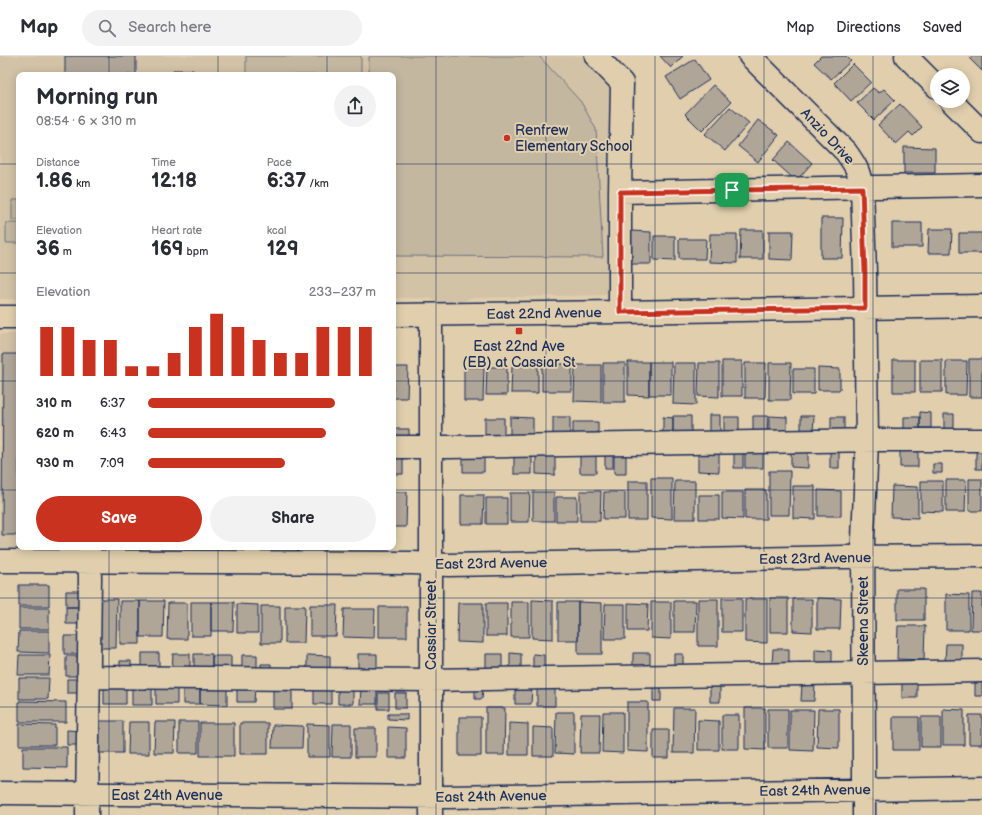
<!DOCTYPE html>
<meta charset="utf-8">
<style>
:root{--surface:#fff;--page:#f2f2f3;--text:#2b2b33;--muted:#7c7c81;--line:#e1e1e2;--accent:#c8321e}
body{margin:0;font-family:"Balsamiq Sans",sans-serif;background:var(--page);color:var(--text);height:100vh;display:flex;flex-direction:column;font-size:15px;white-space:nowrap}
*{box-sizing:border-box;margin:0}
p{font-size:13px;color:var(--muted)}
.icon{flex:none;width:22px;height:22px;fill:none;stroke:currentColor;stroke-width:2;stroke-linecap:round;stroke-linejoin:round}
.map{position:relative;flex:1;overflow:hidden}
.details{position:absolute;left:16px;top:16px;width:380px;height:478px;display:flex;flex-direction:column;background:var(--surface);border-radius:8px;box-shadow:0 2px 10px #0003}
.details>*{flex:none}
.fabs{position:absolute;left:930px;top:12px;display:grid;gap:8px}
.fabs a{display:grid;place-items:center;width:40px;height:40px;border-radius:50%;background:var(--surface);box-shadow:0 2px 10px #0003;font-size:20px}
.pin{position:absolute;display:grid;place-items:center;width:34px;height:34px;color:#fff;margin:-17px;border-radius:8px;box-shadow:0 2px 6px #0006}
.round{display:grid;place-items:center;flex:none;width:42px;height:42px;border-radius:21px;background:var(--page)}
.head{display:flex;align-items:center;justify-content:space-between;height:68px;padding:0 20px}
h1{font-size:22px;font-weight:600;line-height:30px}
.figures{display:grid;grid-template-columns:repeat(3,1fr);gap:6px;height:68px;padding:4px 20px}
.figures div{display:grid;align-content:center}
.figures b{font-size:20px;font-weight:600}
.figures small{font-size:11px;font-weight:400}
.figures p{font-size:11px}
.chart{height:112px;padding:8px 20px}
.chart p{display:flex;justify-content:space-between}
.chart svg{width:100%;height:72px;margin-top:4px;stroke:var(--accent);stroke-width:6}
.action{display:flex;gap:8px;margin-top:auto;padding:8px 20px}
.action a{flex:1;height:46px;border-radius:24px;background:var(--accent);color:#fff;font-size:16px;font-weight:600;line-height:46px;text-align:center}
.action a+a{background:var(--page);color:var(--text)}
ul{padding:0 20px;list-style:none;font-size:13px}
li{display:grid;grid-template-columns:64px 48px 1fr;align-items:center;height:30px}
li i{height:10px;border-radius:5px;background:var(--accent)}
header{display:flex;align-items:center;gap:24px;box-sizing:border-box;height:56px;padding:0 20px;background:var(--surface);border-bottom:1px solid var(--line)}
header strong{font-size:19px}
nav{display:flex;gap:22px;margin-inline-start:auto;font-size:14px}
.search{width:280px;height:36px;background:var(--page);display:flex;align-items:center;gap:10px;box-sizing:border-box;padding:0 14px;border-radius:22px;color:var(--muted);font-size:15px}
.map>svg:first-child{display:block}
</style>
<header>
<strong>Map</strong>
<div class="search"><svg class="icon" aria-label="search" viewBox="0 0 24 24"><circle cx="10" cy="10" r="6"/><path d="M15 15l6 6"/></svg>Search here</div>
<nav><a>Map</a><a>Directions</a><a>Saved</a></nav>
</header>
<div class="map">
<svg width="982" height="759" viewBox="0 0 982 759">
<rect width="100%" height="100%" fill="#e0ceac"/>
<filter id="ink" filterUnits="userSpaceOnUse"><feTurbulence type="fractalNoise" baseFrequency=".025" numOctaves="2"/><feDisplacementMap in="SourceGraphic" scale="8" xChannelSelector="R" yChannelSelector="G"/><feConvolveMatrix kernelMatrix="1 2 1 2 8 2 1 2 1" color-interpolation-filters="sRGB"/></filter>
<g filter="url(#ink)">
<path fill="#d2c2a6" d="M0,0H596L622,27L610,239H608L469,242L461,247H437L432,243L429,242H393V19H19V243H0Z
M0,278H19V491H79V492H0Z"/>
<path fill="#c3b7a0" stroke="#6f737f" d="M246,0H361V19H246Z
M370,0H539L581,46L596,73L603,201L393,200V19H369V1Z
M12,144H19V164H12Z
M6,167H19V187H6Z"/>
<path fill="#b0a698" stroke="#1b2f5e" d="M65,0H136V19H65Z
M660,0H683L671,12Z
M821,0H846L851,5L831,23L814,7Z
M973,0H982V15L970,3Z
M695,3L709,24L680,43L666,21Z
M853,8L871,26L851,45L834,27Z
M173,14H193V19H172Z
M713,29L731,46L702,75L685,58Z
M873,32L879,37L884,33L895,44L874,64L857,47Z
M900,48L922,71L913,80L909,76L896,88L878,69Z
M730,51L749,67L725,95L705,78Z
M758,64L779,79L758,106L738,90Z
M789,86L812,107L796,125L773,104Z
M904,91L935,92V117H904Z
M821,162H843L842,202H821Z
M892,167H922V191H892Z
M929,173H952L951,197H928Z
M741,174H763V203H740Z
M631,175L651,176V208H631Z
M769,175H793L792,204L769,203Z
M959,177H982V197H959Z
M710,178H737V207L709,206Z
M654,180H675V205L654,204Z
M679,183H706L705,203H679Z
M3,298H19V479H2Z
M969,303H982V341H969Z
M893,304H915V336H893Z
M920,304H942V336H920Z
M722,305H742V340H722Z
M946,305H967L966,339H946Z
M628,306H649V340L628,339Z
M649,306H671V339H649Z
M603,307H625V346H603Z
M674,307H696V349L673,348Z
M699,307H719V341L698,340Z
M745,307H766L765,342H745Z
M769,307H791L790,344H769Z
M542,308H572V335H542Z
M575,309H601V346L574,345Z
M512,310H538V337H511Z
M393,311H408L407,342H393Z
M464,311H484L483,345H464Z
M487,311H507V339H486Z
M818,312L840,313V334H818Z
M793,313H814V338H793Z
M920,356L931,357V372H920Z
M944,358H954V373H944Z
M709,359H720V379L709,378Z
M673,360H691V379H673Z
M753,360H768L767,378L753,377Z
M769,360L787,361V378H769Z
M801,360H814L813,377H801Z
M510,361L533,362V383H510Z
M553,361H570V381H553Z
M663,361L673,362V379H663Z
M724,361H739V379H724Z
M831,361H844V379H831Z
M904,361H920V377H904Z
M485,362H504V384L485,383Z
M573,366H598V382H573Z
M393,373H409V386H393Z
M900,393H918V411H900Z
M976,393H982V413H976Z
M745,394H763V412H745Z
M791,394H808V412L791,411Z
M830,394H839V412H830Z
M734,396L743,397V412H734Z
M698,397H719V416L698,415Z
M580,398H596V417H580Z
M605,398H613V412H605Z
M463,399L484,400V416H463Z
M536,399H555V419L536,418Z
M614,399H626V418H614Z
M393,400H403V418H393Z
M514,400H532V418H514Z
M933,408H942V417H933Z
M769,415H790L789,459H769Z
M651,422H672V463L651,462Z
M969,423H982V455H969Z
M946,424H966L965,456H946Z
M628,425H647V464H628Z
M675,425H695V463H674Z
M921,425H943V456L921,455Z
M793,430H815V463L793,462Z
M892,430L918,431V462L891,461Z
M745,434H766V463H745Z
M818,434L841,435V460H818Z
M580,435H601L600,465H580Z
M393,436H407L406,471H393Z
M533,436H554V465H533Z
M604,436H625V463H603Z
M722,436H743V463L722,462Z
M510,437H530L529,466H510Z
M461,439H484L483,468H461Z
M699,439H719V463H699Z
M556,441H577V465H556Z
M486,442H507V468H486Z
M19,529H49V550H19Z
M897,533H924V564H897Z
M66,535H83L82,551H66Z
M972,537H982V574H971Z
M946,538L969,539V574H946Z
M722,542H742V576H722Z
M770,542H788V576H770Z
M817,542L841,543L840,573H817Z
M95,543H117L116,592H94Z
M698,543H718V590H698Z
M745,543H767V587L745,586Z
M793,543H812V576L793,575Z
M532,544L553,545V583L532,582Z
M120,545H140V588H120Z
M140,545H164L163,581H140Z
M674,545H696L695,576H674Z
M191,546H211V580H191Z
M211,546H234L233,575H211Z
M511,546H529V581H511Z
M558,546H578V584H558Z
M578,546L602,547V598H578Z
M651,546H671V583L651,582Z
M168,547H187V583H167Z
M458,547H483V587L457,586Z
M486,547H507V580H486Z
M628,547L648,548L647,575H628Z
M237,548L258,549V577H237Z
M605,548H625V583H604Z
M310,549H337L336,580H310Z
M261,550H280V587H261Z
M285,550H305L304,587H285Z
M66,551H82V568H66Z
M379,551H407V581H379Z
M19,552H49V573H19Z
M344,553H375L374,582L343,581Z
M898,570H925L924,604L897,603Z
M19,575H49V597L18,596Z
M64,580H83L82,598H64Z
M946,588H962V605H945Z
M773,593H789V612H772Z
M815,593L832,594V611H815Z
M142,597H159V614H142Z
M510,597L521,598V615L510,614Z
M633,597H650V613H633Z
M173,598H190V615H172Z
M194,598H212V614H194Z
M358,598H377V616H358Z
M486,598H502V617H486Z
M533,598L544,599V616H533Z
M674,598H683V612H674Z
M19,599H50L49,619H18Z
M242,599H257V615H242Z
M307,599L330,600V616L307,615Z
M66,600H84L83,620H66Z
M212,600H231V615L212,614Z
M120,605H131V614L120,613Z
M261,608H271V616H261Z
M19,622H49L48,643H19Z
M67,623H84V637H67Z
M902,625H917V642H902Z
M975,625L982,626V640H975Z
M802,628H815L814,645H801Z
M653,629L661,630V645H653Z
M104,630H126V648H104Z
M183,630H200V648H183Z
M200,630L227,631V649L200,648Z
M710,630H720V646H710Z
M132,631L152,632V649H132Z
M156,631L177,632V648H156Z
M237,631H255L254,646H237Z
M537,631L555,632V650H537Z
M314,632H331V648H314Z
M338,632L353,633V648H338Z
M475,632H483L482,643H475Z
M515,632H532L531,648H515Z
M361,633H377V648H360Z
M273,634L292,635V653H273Z
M378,637H389V653H378Z
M395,637H406V652H395Z
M19,645L66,646V666H19Z
M627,646H648V696L627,695Z
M486,652H505L504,699H486Z
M674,652H695L694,697H673Z
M745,652H765V694L745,693Z
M768,653H788V692H768Z
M818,653H839V692L817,691Z
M943,653L964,654V689H943Z
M790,654H814L813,695L790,694Z
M556,656H574V698L555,697Z
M603,656H623V697L602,696Z
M388,658H407V664L388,663Z
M581,658H600L599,697H580Z
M722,659H739V693H722Z
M969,659H982V688H969Z
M459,661H481V700H459Z
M893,661H919V694H893Z
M921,661H941V691H921Z
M698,664L719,665V694H698Z
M96,665H123V697H96Z
M129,666H149V698H128Z
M155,666H175L174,697H154Z
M179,666H198V697H179Z
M200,667H234V700H200Z
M240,667H268V698H240Z
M509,667L528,668V699H509Z
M19,668L55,669V689H19Z
M307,668L330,669V701H307Z
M333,668H351V701H332Z
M273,669L303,670L302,692H272Z
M388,671L406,672V702H388Z
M533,671L553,672V700H533Z
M355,672H376V701H355Z
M67,674L82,675V689H67Z
M653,674H669V702H653Z
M23,691H67V712L23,711Z"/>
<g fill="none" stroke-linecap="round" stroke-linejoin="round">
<g stroke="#1b2f5e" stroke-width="25">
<path id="minor" d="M596,0L622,27L620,136V256
M750,0L846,96C856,110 859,115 862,132L865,216L867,385L863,484L864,715V759
M906,0L937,31
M951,45L982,76
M620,136L982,129
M393,259L620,256L982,250
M0,261H19
M393,391H449L878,384H982
M0,505L413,507L449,509L843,501L982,500
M88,621L430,624L982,615
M0,737L448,741L982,732
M87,759L90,522L89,491
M431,759V259"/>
</g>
<use href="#minor" stroke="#e0ceac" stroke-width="22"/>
</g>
</g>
<g fill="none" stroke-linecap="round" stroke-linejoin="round" filter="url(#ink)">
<g stroke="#fff" stroke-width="8">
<path id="route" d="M862,132L865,216V252L620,256V136Z"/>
</g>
<use href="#route" stroke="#c8321e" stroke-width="5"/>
</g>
<path fill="none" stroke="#1b2f5e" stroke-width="1" stroke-opacity="0.55" d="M109,0V19M218,0V19M327,0V19M436,0V759M546,0V759M655,0V759M764,0V759M873,0V759M0,108H19M393,108H982M0,217H19M393,217H982M0,325H19M393,325H982M0,434H19M393,434H982M109,491V759M218,491V759M327,491V759M0,542H982M0,651H982"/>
<g fill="#c8321e" stroke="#e0ceac" stroke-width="1.5">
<circle cx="507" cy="82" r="4"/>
<rect x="515" y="271" width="8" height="8" rx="2"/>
</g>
<g text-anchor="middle" stroke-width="4" stroke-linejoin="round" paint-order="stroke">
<g font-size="14" fill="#1b2f5e" stroke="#e0ceac" text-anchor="start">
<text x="515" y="79">Renfrew<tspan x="515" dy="16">Elementary School</tspan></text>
<text x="519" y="295" text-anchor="middle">East 22nd Ave<tspan x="519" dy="16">(EB) at Cassiar St</tspan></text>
</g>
<g font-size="14" fill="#1b2f5e" stroke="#e0ceac">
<text transform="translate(828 80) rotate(47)" y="5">Anzio Drive</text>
<text transform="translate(544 257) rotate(-1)" y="5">East 22nd Avenue</text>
<text transform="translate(815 502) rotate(-1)" y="5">East 23rd Avenue</text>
<text transform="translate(491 507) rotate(-1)" y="5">East 23rd Avenue</text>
<text transform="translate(863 565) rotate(-90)" y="5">Skeena Street</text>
<text transform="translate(431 569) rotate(-90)" y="5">Cassiar Street</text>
<text transform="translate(815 734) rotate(-1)" y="5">East 24th Avenue</text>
<text x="167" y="744">East 24th Avenue</text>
<text transform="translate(491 740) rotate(-1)" y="5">East 24th Avenue</text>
</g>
</g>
</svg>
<div class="fabs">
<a><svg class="icon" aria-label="layers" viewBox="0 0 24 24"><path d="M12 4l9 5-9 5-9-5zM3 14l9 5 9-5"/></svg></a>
</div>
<div class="pin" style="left:732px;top:134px;background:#1e9e55"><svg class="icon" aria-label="arrive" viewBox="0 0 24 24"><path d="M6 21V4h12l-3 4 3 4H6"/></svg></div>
<section class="details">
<div class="head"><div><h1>Morning run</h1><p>08:54 · 6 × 310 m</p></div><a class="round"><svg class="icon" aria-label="share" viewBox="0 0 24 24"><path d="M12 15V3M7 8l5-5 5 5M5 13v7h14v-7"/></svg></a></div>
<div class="figures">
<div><p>Distance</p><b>1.86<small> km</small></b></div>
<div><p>Time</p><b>12:18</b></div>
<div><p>Pace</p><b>6:37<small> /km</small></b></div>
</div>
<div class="figures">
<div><p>Elevation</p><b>36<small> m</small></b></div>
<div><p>Heart rate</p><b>169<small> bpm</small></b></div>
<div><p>kcal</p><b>129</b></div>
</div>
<div class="chart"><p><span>Elevation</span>233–237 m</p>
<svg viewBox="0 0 160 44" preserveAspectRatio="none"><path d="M5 44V14M15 44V14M25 44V22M35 44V22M45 44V38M55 44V38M65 44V30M75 44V14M85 44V6M95 44V14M105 44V22M115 44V30M125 44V30M135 44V14M145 44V14M155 44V14"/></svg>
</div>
<ul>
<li><b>310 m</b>6:37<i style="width:82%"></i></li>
<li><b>620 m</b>6:43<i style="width:78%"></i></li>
<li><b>930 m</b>7:09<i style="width:60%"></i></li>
</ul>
<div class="action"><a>Save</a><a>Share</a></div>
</section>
</div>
